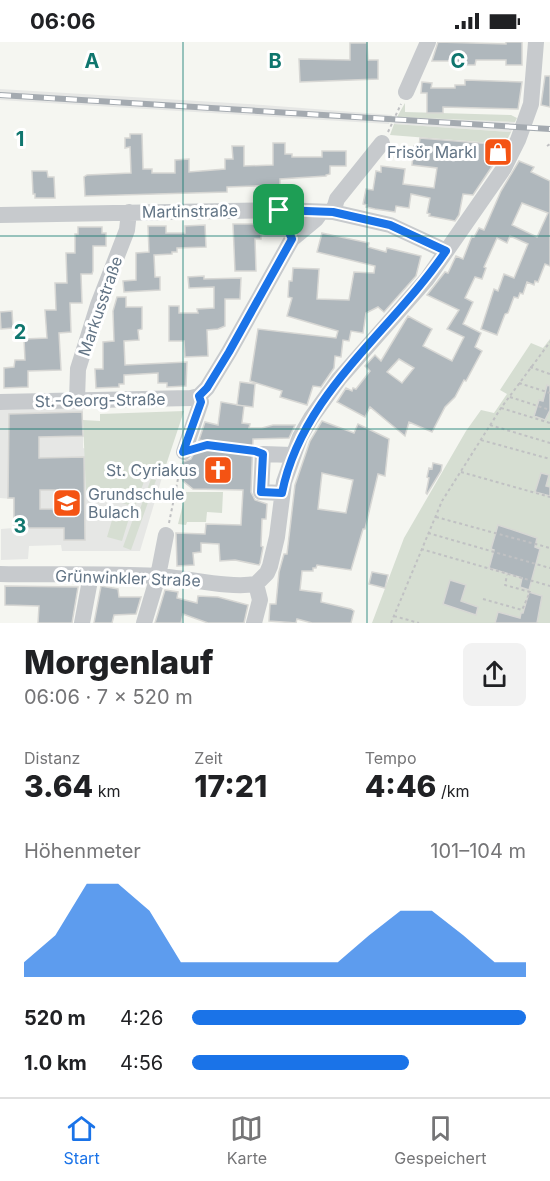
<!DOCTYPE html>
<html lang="de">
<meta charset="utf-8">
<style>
:root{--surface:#fff;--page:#f2f2f2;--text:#202124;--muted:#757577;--line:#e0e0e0;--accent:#1a73e8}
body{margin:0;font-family:Inter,sans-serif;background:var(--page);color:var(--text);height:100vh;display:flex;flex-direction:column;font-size:22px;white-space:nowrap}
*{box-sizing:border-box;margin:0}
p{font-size:20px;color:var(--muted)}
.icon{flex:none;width:33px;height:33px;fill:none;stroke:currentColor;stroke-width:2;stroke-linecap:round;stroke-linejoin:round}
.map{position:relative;height:581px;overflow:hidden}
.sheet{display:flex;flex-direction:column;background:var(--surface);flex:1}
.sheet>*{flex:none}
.pin{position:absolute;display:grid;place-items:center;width:51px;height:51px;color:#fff;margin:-26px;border-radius:12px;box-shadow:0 3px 9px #0006}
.round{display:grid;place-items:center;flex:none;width:63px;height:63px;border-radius:9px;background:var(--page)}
.overview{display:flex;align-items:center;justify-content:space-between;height:102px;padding:0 24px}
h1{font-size:33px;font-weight:800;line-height:45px}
.stats{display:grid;grid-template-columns:repeat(3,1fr);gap:9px;height:102px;padding:6px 24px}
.stats div{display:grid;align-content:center}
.stats b{font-size:30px;font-weight:800}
.stats small{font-size:16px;font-weight:400}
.stats p{font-size:16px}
.chart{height:168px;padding:12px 24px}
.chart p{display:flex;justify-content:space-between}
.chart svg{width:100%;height:108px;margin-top:6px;fill:var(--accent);opacity:.7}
ul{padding:0 24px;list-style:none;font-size:20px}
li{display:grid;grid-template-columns:96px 72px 1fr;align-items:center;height:45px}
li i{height:15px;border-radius:8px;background:var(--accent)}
.status{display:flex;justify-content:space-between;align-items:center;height:42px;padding:0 30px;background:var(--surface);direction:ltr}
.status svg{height:16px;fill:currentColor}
.tab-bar{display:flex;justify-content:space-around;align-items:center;height:84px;border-top:2px solid var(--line);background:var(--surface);font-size:16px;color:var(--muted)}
.tab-bar a{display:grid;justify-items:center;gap:3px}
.tab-bar .on{color:var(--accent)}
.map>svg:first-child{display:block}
</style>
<div class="status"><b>06:06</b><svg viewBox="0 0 49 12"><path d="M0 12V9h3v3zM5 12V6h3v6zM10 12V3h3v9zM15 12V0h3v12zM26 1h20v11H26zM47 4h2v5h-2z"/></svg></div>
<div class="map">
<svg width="550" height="581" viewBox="0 0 550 581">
<rect width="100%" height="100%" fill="#f5f6f1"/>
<path fill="#e6e7e5" d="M0,47L263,63L392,73L389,82L0,58Z
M397,75L515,80L511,90L394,82Z
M83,366V406L163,432L140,509H62L61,503L29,504L28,517L1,518V487L13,486V457L0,456V368Z"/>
<path fill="#d6ded2" d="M405,61V70L511,73L517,76L515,80L397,75Z
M394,82L511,90L505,102L390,93Z
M550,297V581H372L404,496L466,389L481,368L494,371L507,352L500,348L531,301L543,306Z
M184,369L163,432L148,428L135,465L86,450L83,378L100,379V372Z
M151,437L156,438L131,508L123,505L137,466L140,467Z
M186,450H223L222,471L207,470L206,480H187L186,483L178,482Z
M115,468L130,473L122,499L107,495Z"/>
<path fill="#afb7bc" stroke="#d7d7d4" stroke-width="1.5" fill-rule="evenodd" d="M438,0L506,2V0H522V23H506V18H476L475,23H453V19H432Z
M350,1H367L368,18H378V37L300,40L299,17L350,18Z
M545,34H550V65L541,63Z
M465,38L522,40L518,67L443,65V71H427V51H421L422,40L432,41L431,46H455V43H465Z
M130,92H142L143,127H152V131H175V118L189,117V130L225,127V117H233L232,104H244V124L273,123V101H285V112H292V115H322V109H346V124H330V132L326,133V134L280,137V143L227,145V150L85,154L84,135L87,133L131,131L130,105L125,106V96H130Z
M420,96L504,103L493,123L473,153L463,152L459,173L455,179L429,174L430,172L427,171L430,156L411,152L409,166L396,164L395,170L375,167L366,165L367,163L363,162L366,147L373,148L376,129L381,130V124L405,127L403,142L434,146L437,126L412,123L414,104H419Z
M519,119L534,125L531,130L550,139V224L545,222L538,240L535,239L534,243L527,240L523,252L520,251L518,256L514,255L508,271L505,272L497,293L481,287L494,247L498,249L504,232L514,236L528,202L510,194L507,201L497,196L484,225L486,226L482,237L475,235L465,256L473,260L463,282L481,291L475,305L482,309L466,339L464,338L455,355L445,365L432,390L409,380L405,394L370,365L365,375L337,360L346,346L352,349L353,346L356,347L370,329L365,324L375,313L381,319L408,274L432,287L423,304L452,319L464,295L447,287L459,268L427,253L445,230L448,231L456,214L463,217L472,194L474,195L479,186L484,188L501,149ZM522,161L548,171L537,195L512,183ZM399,317L414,326L402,341L387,330Z
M32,129H47L48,135H54L55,156H35V152H33Z
M233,182H261V197H255L256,229H235Z
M205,183L206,205L177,206V210H172V212L154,213L155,235H160V248L124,250L123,239L136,238V211L149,210L148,184H166V191H185V184Z
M78,185H102V191H106V204H93V229L92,232H81L82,261H70L71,290L59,291L61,328L28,329V345L4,346V326L14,325L15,318H25L24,297L47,296L45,268H56L55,241H67L66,211H75V192H78Z
M322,191L369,201L368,205L386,210L387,206L421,214L416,234L384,270L378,265L366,271L363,291L351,289L349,299L343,298L341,315L335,314L334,326L321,345L313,344L307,363L280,355L282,349L250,339L258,287L336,296L338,289L287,274L292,256L288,255L289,239H292L293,226L319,227L317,257L349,258L354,230L374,231L375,224L317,210Z
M204,234V237L241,236L240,257H225V284L218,287L207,288L208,314L185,315L184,299H169V264H179V271H198L197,267L214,266V245L189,246L188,235Z
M117,255H126V265H142V287L138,288L139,298L124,299L125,323L187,320L186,344L167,345V341H158V331L124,333V342H119V345L96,346L95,327H103V300L114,299L113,269Z
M12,269L13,286L1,287L0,270Z
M240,340L255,342L253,365L237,363Z
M547,343L550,344V368L545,378L534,374L539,358L543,359Z
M221,360L244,364L242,381L250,382L249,386H262L273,383H295L289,396L253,397L251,450L255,458L267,462L266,477H262L261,504L263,505L260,521L259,523L235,518L220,519L219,502L201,501V510L193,511L194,523L177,524L176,491L205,492L206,482L241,483L243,448L193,447L183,439L180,430L183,420L191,417L195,409L207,399L199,398L205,380L218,383Z
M82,370L83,394L39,395V416L84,415L85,498H64V486H14V456H8L9,372ZM40,448H63V467H40Z
M322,379L354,391L358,382L389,397L385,434L378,432L365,487H363L351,528L317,523L316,526H313V529H302L300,548L322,551L321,560L351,567L354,569L351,581H312L297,577L296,581L269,579L270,562H276L279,530L284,512H287L295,443L310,399ZM322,431L353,438L346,471L318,467Z
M433,421L442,423L441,429L427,452L426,451L429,436L427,435L429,426L432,427Z
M541,431L549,433L546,444L550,445V454L535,450Z
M498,483L537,496L535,505L540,507L529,548L520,545L522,536L489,526L494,508L491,507Z
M372,530L388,533L385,546L369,542Z
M450,538L466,543L461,559L478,565L476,573L443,562Z
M5,544L78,545L72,581H38L39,564L5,563Z
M101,544L118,547L119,555H141L136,572L114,573L112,581H94Z
M165,548L178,550L177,556L197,561L198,554L218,555L248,563L244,581H208L183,572L181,581H155Z
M529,550L542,554L537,581H495L498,570L520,576L521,571H523Z"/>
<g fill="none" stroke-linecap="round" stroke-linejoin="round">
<path stroke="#c0c1c3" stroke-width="2" stroke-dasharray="3 3" stroke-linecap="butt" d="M388,90L401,62
M547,104L550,102
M530,325L550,332
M519,341L550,351
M510,355L550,368
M501,366L550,381
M490,383L550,401
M481,398L550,417
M200,405L207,403L251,408
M461,430L550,455
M436,475L550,506
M169,481L181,422
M428,491L550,526
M421,507L550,544
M483,557L522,568L530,550L505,543L507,533
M394,574L419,581
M391,581L442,459L501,366L550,300"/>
<path stroke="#c7cacd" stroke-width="16" d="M406,50L428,0
M333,170L337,157L382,101
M0,173L279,168L333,170L390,183L446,209
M199,354L207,346L229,310L292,197L316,177L321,170
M77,358L78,327L98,263L127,188L129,170
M0,360L191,356L199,354
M184,410L201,360L199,354
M282,451L261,450L263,412L292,413
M0,532C52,533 104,531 156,534C185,535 228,547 256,542
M256,542L267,531L270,524L277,495L284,440L300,395L311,376L339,337L427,237L504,126L518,98L531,62L536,0
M82,581L91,533
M144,581L158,534L166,493
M254,581L260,558L256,542"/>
<g stroke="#a4aab0" stroke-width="6">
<path id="rail" d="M0,53L550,87"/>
</g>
<use href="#rail" stroke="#fff" stroke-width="4" stroke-dasharray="11" stroke-linecap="butt"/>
</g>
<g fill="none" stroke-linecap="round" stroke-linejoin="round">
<g stroke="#fff" stroke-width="12">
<path id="route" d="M279,168L333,170L390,183L446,209C391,290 302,351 282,451L261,450L263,412L255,409L207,403L183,410L201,360L199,354L207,346L229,310L292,197Z"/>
</g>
<use href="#route" stroke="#1a73e8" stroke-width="8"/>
</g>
<path fill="none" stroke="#0f766e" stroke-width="1.5" stroke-opacity="0.55" d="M183,0V581M367,0V581M0,194H550M0,387H550"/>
<defs>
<g id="shop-square" transform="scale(1.5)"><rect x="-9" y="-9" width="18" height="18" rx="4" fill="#f45313" stroke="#fff"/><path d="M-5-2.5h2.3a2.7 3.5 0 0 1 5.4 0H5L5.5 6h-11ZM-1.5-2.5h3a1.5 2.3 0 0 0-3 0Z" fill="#fff"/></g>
<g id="church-square" transform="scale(1.5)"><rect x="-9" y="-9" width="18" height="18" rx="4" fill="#f45313" stroke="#fff"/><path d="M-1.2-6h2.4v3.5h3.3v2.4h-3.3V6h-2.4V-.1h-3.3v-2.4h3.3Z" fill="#fff"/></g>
<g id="school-square" transform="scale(1.5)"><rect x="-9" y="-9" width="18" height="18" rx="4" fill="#f45313" stroke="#fff"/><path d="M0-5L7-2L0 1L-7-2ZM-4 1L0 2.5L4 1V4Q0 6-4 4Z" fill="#fff"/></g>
</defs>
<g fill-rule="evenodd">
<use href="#shop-square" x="498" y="110"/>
<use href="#church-square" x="218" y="428"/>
<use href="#school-square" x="67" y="461"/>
</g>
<g text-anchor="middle" stroke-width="6" stroke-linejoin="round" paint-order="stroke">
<g font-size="16" fill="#627485" stroke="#fff" text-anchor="end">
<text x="477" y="116">Frisör Markl</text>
<text x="197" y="434">St. Cyriakus</text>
<text x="88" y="458" text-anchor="start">Grundschule<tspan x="88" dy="18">Bulach</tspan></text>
</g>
<g font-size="16" fill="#627485" stroke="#fff">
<text transform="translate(190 169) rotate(-1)" y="6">Martinstraße</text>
<text transform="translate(100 264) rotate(-71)" y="6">Markusstraße</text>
<text transform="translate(100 358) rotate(-1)" y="6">St.-Georg-Straße</text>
<text transform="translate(128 536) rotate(2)" y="6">Grünwinkler Straße</text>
</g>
</g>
<g font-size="20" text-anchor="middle" font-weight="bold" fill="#0f766e" stroke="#fff" stroke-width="6" stroke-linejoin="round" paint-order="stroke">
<text x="92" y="26">A</text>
<text x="275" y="26">B</text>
<text x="458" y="26">C</text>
<text x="20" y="104">1</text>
<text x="20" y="297">2</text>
<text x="20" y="491">3</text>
</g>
</svg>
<div class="pin" style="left:279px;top:168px;background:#1e9e55"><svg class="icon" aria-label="arrive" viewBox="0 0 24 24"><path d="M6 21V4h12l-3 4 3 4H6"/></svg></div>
</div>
<section class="sheet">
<div class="overview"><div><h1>Morgenlauf</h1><p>06:06 · 7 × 520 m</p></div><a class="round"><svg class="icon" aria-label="share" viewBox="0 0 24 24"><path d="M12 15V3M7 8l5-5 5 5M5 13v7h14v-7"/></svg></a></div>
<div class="stats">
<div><p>Distanz</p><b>3.64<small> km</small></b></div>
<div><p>Zeit</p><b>17:21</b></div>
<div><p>Tempo</p><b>4:46<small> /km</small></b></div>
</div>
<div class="chart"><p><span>Höhenmeter</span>101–104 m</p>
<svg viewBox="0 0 160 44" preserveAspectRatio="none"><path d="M0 44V38L10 27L20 6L30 6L40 17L50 38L60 38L70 38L80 38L90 38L100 38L110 27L120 17L130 17L140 27L150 38L160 38V44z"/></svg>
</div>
<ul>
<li><b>520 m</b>4:26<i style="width:100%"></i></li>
<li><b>1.0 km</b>4:56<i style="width:65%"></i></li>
</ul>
</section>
<nav class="tab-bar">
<a class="on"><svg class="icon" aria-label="home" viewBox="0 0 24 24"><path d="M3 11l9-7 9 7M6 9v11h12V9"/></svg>Start</a>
<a><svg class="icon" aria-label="map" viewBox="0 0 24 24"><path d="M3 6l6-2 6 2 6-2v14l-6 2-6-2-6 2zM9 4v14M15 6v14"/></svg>Karte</a>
<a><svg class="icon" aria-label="saved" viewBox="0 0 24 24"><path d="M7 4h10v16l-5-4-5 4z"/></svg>Gespeichert</a>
</nav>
